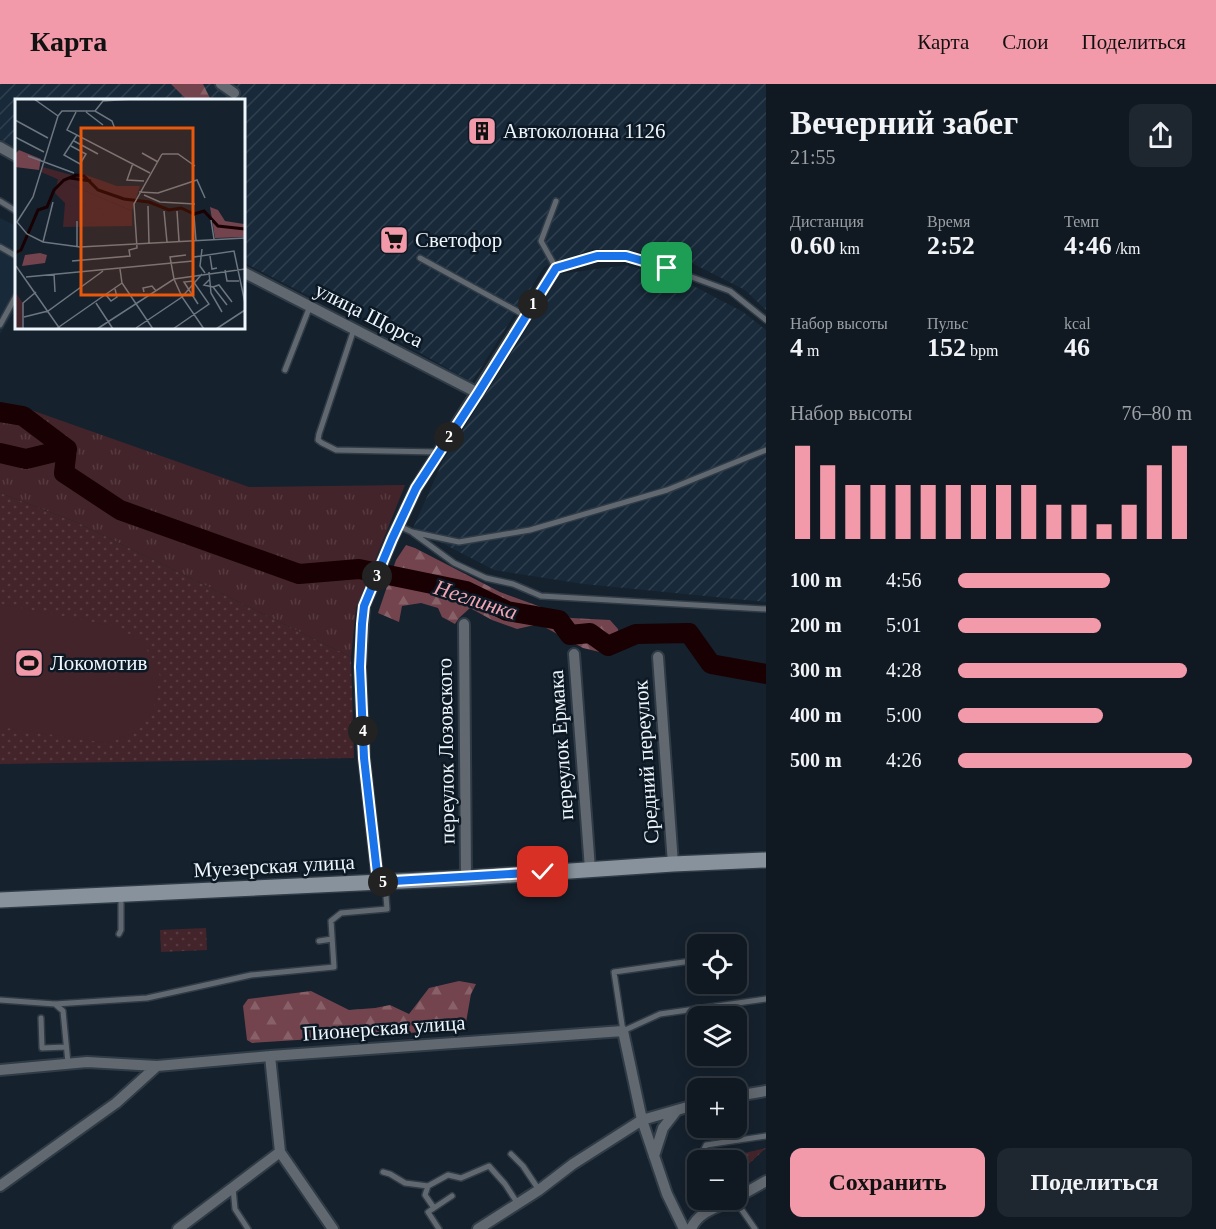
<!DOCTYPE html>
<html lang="ru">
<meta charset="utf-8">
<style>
:root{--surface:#101922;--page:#1e262f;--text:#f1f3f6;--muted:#9ca0a5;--line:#303840;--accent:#f39aaa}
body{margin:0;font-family:"Times New Roman",serif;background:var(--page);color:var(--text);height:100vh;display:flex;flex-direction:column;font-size:22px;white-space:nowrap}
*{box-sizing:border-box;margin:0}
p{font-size:20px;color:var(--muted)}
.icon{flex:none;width:33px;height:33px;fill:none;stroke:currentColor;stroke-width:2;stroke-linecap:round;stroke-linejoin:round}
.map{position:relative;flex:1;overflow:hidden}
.panel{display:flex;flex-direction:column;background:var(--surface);width:450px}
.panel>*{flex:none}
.tools{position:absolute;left:687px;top:850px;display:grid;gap:12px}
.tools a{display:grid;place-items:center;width:60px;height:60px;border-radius:12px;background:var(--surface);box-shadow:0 3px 15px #0003,0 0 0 2px var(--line);font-size:30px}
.pin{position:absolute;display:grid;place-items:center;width:51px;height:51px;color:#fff;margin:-26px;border-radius:12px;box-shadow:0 3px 9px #0006}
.km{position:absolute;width:30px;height:30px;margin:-15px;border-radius:50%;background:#222;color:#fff;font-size:16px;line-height:30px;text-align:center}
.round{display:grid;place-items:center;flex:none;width:63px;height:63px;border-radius:12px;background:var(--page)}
.headline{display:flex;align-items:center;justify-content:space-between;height:102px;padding:0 24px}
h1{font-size:33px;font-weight:800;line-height:45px}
.metrics{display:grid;grid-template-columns:repeat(3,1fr);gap:9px;height:102px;padding:6px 24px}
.metrics div{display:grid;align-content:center}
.metrics b{font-size:26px;font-weight:800}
.metrics small{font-size:16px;font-weight:400}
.metrics p{font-size:16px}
.chart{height:168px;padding:12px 24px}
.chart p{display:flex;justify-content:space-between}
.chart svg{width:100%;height:108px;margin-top:6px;stroke:var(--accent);stroke-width:6}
.action{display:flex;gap:12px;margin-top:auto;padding:12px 24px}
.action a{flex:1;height:69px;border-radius:12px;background:var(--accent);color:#111;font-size:24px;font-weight:800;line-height:69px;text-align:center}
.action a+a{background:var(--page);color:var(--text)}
ul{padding:0 24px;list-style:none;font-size:20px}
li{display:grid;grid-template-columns:96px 72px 1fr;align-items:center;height:45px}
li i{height:15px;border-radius:8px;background:var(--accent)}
header{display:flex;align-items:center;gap:36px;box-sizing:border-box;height:84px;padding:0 30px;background:var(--accent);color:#111}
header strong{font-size:28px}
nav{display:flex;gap:33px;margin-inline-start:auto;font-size:21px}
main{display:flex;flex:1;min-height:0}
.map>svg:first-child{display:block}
</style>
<header>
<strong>Карта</strong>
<nav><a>Карта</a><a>Слои</a><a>Поделиться</a></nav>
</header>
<main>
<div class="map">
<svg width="766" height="1145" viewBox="0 0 766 1145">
<defs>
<pattern id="industrial-furrows" width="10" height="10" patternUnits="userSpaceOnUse" patternTransform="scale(1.5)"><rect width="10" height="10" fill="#182a3a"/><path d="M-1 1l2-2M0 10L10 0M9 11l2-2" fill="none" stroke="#2f3f4e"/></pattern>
<pattern id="grass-tufts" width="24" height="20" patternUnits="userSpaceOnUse" patternTransform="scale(1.5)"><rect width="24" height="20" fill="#43242a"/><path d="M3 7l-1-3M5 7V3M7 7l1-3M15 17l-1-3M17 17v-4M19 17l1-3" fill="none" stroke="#553a3f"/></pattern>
<pattern id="forest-firs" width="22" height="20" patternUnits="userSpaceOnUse" patternTransform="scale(1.5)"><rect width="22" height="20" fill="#73444d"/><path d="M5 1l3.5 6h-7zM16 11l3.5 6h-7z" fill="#876068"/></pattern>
<pattern id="park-dots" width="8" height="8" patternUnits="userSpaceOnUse" patternTransform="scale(1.5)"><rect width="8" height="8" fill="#43242a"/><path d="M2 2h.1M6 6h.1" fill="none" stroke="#553a3f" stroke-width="1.8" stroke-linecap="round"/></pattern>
</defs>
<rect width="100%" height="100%" fill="#15212d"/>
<path fill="#182a3a" d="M0,134L16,142V225L0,250Z"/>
<path fill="url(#industrial-furrows)" d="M0,0H766V226L745,206L674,170L593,165L544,183L472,298L354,232L303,209L243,178V16H16V63L0,55Z
M626,181L686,198L743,228L766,246V518L584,500L494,486L413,444L443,377L561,190Z"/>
<path fill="url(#grass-tufts)" d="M17,321L249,403L405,401L356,524L351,573L76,438L0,409V324Z"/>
<path fill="url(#forest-firs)" d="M171,0H203L210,14L208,16H187Z
M406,461L415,464L500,508L571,534L610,536L618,545L619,552L608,570L583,564L539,540L517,545L492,536L470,524L459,534L455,540L442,533L438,524L421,519L402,522L399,538L378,529L396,476Z
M459,897L476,900L471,910L465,944L455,946L252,959L247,956L243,922L248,915L311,907L349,926L375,924L390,921L409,930L429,904Z"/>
<path fill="url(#park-dots)" d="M0,409L76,438L351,573L354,674L0,680Z
M206,844L207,866L161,868L160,846Z
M766,1064L737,1091L736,1077H726L723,1074Z"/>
<path fill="#43242a" d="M0,520L117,543L143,558L160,592L153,627L137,648L107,659L0,643Z"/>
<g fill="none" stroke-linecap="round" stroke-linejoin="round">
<path stroke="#180003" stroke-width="20" d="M0,328L23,332L67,365L64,389L120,426L299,490L359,485L466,507L507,527L559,536L570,551L590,549L608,562L636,550L689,549L711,580L766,590
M0,369L26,375L67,365"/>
<g stroke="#2f3b46" stroke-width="8">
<path id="service" d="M0,117L16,127
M556,117L541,157L556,184L597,172H626L667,184L730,207L766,236
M0,163L16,172
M420,174L526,232
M0,241L16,212
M354,245L319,350L318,356L322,359L336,366L437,368
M285,286L310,222
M399,442L412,448L459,458L530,446L667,406L766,366
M413,449L454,479L486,494L513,500L541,512L766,525
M119,850L121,846V812
M319,857L332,855
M698,876L614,888L623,947L660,930L766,915
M0,916L55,920L147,914L251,891L334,883L331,837L341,829L387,825L386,812L379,800
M55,920L63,927L68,979
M41,934L42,964L66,963
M511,1070L523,1082L539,1106
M710,1077L703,1067L706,1061L766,1052
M383,1088L390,1090L405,1099L428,1102
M233,1104L235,1125L248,1145
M735,1116L755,1145
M434,1124L425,1111L428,1102L448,1091L461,1094L489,1082L505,1100L518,1120
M439,1145L428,1128L452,1112"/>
</g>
<g stroke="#2f3b46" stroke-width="14">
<path id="minor" d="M221,0L234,9
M0,63L16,72
M243,188L478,309
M464,540L466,794
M574,570L590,785
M658,573L673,780
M378,798L364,674L360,583L364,522L392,455L416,404L556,184
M270,972L280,1068L333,1145
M0,986L87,978L157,982L270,972L623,947L642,1036L667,1110L684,1145
M736,1012L766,1007
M654,1072L663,1044L677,1026
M0,1102L116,1019L157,982
M736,1114L766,1097
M178,1145L280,1068
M478,1145L539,1106L573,1080L642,1036L698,1020
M691,1145C698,1128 717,1123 733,1116"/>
</g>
<g stroke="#2f3b46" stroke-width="18">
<path id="secondary" d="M0,816L466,794L673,780L766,776"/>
</g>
<use href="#service" stroke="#62686f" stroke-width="5"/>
<use href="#minor" stroke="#62686f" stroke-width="10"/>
<use href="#secondary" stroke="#88929c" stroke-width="15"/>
</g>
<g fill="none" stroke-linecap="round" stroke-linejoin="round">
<g stroke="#fff" stroke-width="12">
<path id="route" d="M543,788L378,798L364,674L360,583L362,540L364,522L392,455L416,404L478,309L556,184L597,172H626L667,184"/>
</g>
<use href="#route" stroke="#1a73e8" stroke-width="8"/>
</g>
<defs>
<g id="building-square" transform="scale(1.5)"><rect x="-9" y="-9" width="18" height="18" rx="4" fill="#f39aaa" stroke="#0c1823"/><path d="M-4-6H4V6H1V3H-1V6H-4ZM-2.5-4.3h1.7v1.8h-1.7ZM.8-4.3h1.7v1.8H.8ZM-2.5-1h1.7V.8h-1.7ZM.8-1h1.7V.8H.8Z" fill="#111"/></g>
<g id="supermarket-square" transform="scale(1.5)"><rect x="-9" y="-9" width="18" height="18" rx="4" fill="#f39aaa" stroke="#0c1823"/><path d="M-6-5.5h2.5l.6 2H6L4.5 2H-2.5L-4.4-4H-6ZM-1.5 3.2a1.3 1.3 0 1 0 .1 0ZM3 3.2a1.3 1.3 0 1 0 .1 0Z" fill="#111"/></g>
<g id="stadium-square" transform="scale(1.5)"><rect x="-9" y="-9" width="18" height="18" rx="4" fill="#f39aaa" stroke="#0c1823"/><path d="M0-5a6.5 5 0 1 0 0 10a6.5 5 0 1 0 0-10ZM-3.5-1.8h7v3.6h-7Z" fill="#111"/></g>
</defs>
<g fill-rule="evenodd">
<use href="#building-square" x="482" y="47"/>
<use href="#supermarket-square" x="394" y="156"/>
<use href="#stadium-square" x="29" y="579"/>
</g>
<g text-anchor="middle" stroke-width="5" stroke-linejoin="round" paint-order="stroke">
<g font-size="21" fill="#eef6fe" stroke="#0c1823" text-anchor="start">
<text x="503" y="54">Автоколонна 1126</text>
<text x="415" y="163">Светофор</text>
<text x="50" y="586">Локомотив</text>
</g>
<g font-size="21" fill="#eef6fe" stroke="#0c1823">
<text transform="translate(369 231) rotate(27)" y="7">улица Щорса</text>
<text transform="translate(561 661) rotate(-94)" y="7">переулок Ермака</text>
<text transform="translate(446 667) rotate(-91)" y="7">переулок Лозовского</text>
<text transform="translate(646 678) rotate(-94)" y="7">Средний переулок</text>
<text transform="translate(274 782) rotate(-3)" y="7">Муезерская улица</text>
<text transform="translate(384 944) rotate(-4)" y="7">Пионерская улица</text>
</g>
<g font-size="22" font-style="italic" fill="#f4a5b3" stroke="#0c1823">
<text transform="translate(476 515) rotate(18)" y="8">Неглинка</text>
</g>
</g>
<g transform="translate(15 15)">
<rect width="230" height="230" fill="#15212d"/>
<path d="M28,68L60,77L68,75L102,87H125L117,112L26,73Z" fill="#43242a"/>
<path d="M4,51L26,60L24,71L0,68V55ZM195,108L203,111L210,122L229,125V138L200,139ZM25,154L32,156L30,164L7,167L10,156Z" fill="#73444d"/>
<path d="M43,80L117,112V127L48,128L50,104L40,94ZM0,193L8,204L7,229H0Z" fill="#43242a"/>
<path d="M61,104L87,110L88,120L81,125L58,121L53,109Z" fill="#43242a"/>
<path fill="none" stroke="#180003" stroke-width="3" d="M55,79L76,82M0,154L6,151L23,111L32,108L39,91L49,81L61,76L69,77L83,91L109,100L134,103L154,111L166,109L179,115L189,112L203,127L230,130"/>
<path fill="none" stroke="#6c7681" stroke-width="1.5" d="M19,0L43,17L18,98L2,123L12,135L28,143L65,148L230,139M80,12L88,2L117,0M61,13L52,31L135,74M71,13L88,26M43,17L47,12H80L97,22L100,30M0,21L33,39M0,38L29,53M59,42L83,55M56,47L71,55L65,65L49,56L62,36M127,54L143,63M147,55H163L180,67M13,57L59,74M118,64L112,81L129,82M124,93L143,94L182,81L190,99M129,96L145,103L180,105M133,107L134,144M149,112L152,143M162,112L164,142M179,117L181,142M196,121L199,140M28,143L38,103M62,148V122M187,150L185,167L190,174M171,156L155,158L159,180L167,198L189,230M195,157L197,170L202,169M179,158L219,152L230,204M57,162L115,157L114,151L122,149L119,105L147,55M1,167L45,230M105,170L107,184L138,230M210,171L212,182H224M194,173L196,194L207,213M39,175L40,193M11,178L178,162M195,180L189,186L198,188L212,206M198,188L204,186L217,203M129,193L128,189L137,187L141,192M91,196L96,202L102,198L100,190M81,204L98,230M9,218L33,212L88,172M121,229L167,198L187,175M8,230V204L21,193M41,230L107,184M82,230L159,180L230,170M158,230L194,205L178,182L169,183L183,205M201,230L230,211"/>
<path fill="#e8590c" fill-opacity="0.15" stroke="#e8590c" stroke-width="3" d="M66,29H178V196H66Z"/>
<rect width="230" height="230" fill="none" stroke="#eef6fe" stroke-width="3"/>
</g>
</svg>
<div class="tools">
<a><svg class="icon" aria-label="locate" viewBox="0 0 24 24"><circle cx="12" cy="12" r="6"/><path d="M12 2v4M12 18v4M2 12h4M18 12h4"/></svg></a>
<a><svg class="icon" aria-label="layers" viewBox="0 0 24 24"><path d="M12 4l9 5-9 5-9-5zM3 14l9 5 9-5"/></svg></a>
<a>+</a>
<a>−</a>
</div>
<div class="pin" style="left:667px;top:184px;background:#1e9e55"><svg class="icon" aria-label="arrive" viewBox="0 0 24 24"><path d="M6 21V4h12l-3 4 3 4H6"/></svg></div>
<div class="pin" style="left:543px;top:788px;background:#d93025"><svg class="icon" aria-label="check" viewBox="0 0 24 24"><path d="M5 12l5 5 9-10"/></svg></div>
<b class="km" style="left:533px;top:220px">1</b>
<b class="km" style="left:449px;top:353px">2</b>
<b class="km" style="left:377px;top:492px">3</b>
<b class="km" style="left:363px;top:647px">4</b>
<b class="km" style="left:383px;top:798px">5</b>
</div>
<section class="panel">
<div class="headline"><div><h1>Вечерний забег</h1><p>21:55</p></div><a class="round"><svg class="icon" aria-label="share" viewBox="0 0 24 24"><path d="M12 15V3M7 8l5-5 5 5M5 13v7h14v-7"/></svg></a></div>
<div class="metrics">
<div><p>Дистанция</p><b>0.60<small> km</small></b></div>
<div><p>Время</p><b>2:52</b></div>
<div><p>Темп</p><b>4:46<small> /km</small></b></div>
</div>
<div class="metrics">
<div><p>Набор высоты</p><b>4<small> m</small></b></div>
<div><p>Пульс</p><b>152<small> bpm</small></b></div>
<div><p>kcal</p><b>46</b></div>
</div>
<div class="chart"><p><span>Набор высоты</span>76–80 m</p>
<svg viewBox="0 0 160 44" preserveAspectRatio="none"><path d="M5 44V6M15 44V14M25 44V22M35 44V22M45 44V22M55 44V22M65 44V22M75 44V22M85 44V22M95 44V22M105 44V30M115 44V30M125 44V38M135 44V30M145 44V14M155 44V6"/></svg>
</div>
<ul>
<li><b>100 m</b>4:56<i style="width:65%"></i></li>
<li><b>200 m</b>5:01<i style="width:61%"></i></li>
<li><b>300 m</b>4:28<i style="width:98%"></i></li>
<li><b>400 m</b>5:00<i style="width:62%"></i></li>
<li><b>500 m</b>4:26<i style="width:100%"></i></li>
</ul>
<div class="action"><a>Сохранить</a><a>Поделиться</a></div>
</section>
</main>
